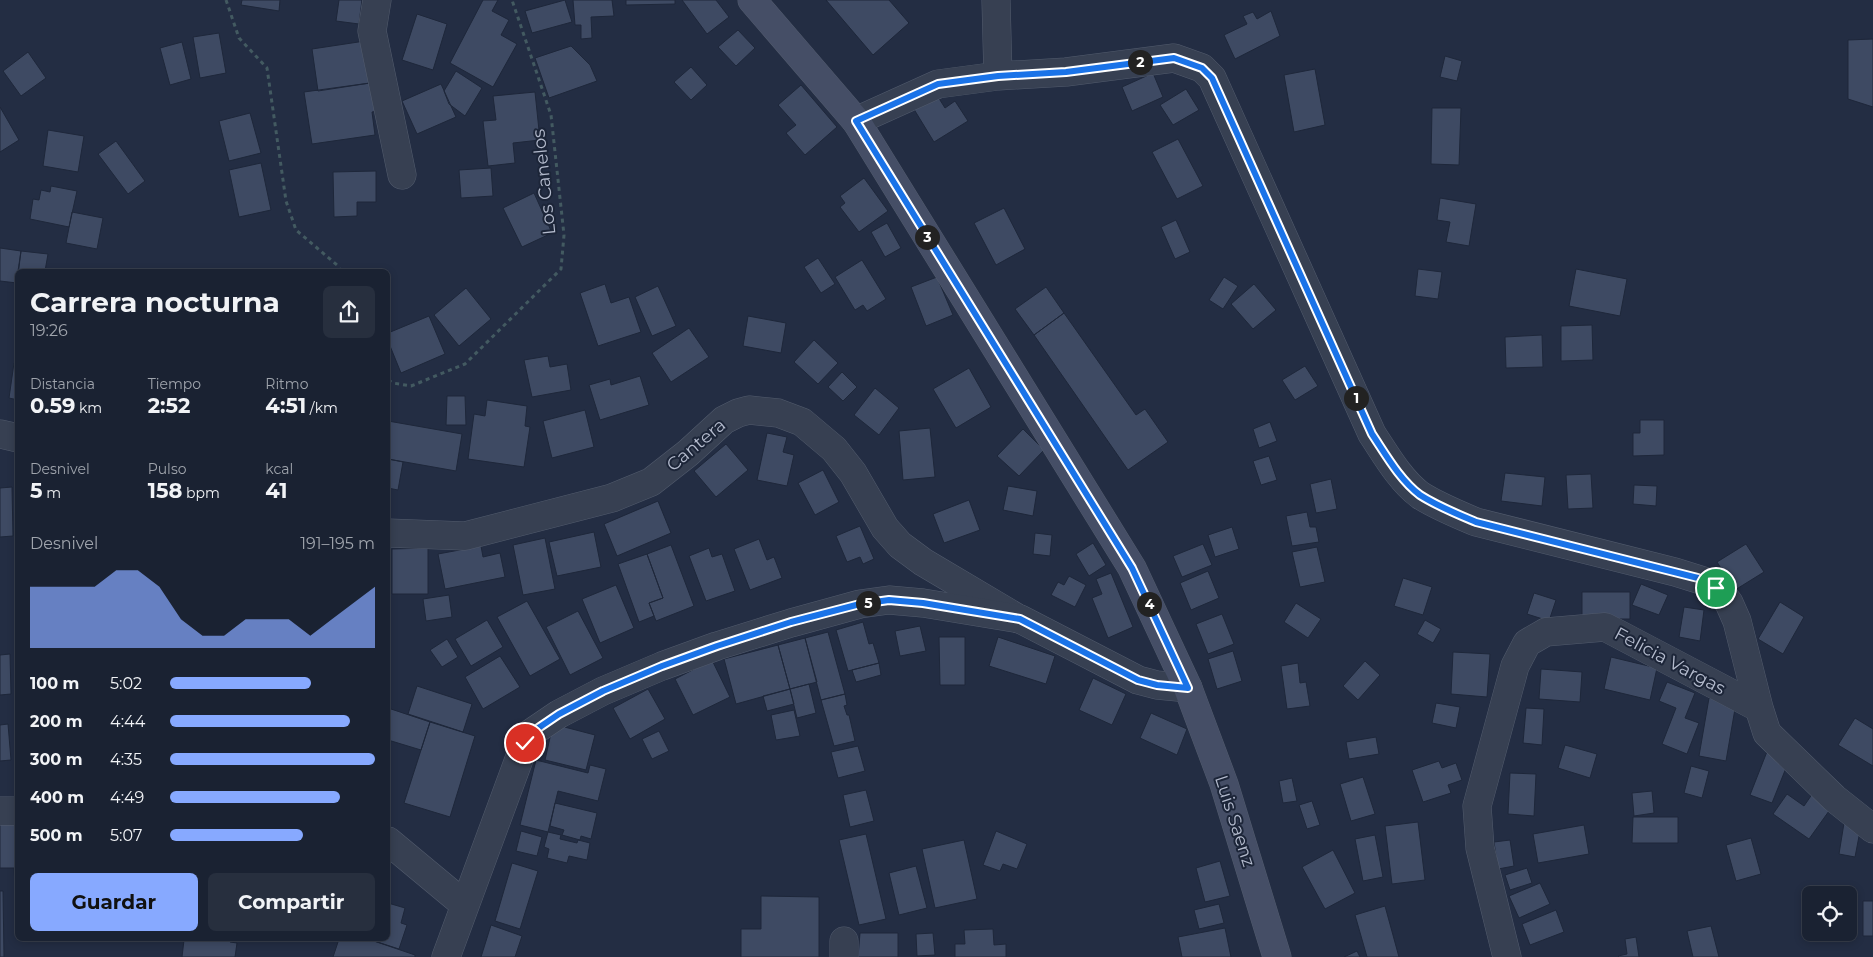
<!DOCTYPE html>
<html lang="es">
<meta charset="utf-8">
<style>
:root{--surface:#1a2232;--page:#272f3e;--text:#f1f3f6;--muted:#9fa4ac;--line:#383f4d;--accent:#87a9ff}
body{margin:0;font-family:Montserrat,sans-serif;background:var(--page);color:var(--text);height:100vh;display:flex;flex-direction:column;font-size:19px;white-space:nowrap}
*{box-sizing:border-box;margin:0}
p{font-size:16px;color:var(--muted)}
.icon{flex:none;width:28px;height:28px;fill:none;stroke:currentColor;stroke-width:2;stroke-linecap:round;stroke-linejoin:round}
.map{position:relative;flex:1;overflow:hidden}
.drawer{position:absolute;left:15px;top:269px;width:375px;height:672px;display:flex;flex-direction:column;background:var(--surface);border-radius:8px;box-shadow:0 2px 8px #0003,0 0 0 1px var(--line)}
.drawer>*{flex:none}
.controls{position:absolute;left:1802px;top:886px;display:grid;gap:10px}
.controls a{display:grid;place-items:center;width:55px;height:55px;border-radius:8px;background:var(--surface);box-shadow:0 2px 8px #0003,0 0 0 1px var(--line);font-size:25px}
.pin{position:absolute;display:grid;place-items:center;width:42px;height:42px;color:#fff;margin:-21px;border:2px solid #fff;border-radius:50%;box-shadow:0 1px 5px #0007}
.km{position:absolute;width:25px;height:25px;margin:-12px;border-radius:50%;background:#222;color:#fff;font-size:14px;line-height:25px;text-align:center}
.round{display:grid;place-items:center;flex:none;width:52px;height:52px;border-radius:8px;background:var(--page)}
.headline{display:flex;align-items:center;justify-content:space-between;height:85px;padding:0 15px}
h1{font-size:28px;font-weight:700;line-height:38px}
.stats{display:grid;grid-template-columns:repeat(3,1fr);gap:8px;height:85px;padding:5px 15px}
.stats div{display:grid;align-content:center}
.stats b{font-size:21px;font-weight:700}
.stats small{font-size:14px;font-weight:400}
.stats p{font-size:14px}
.chart{height:140px;padding:10px 15px}
.chart p{display:flex;justify-content:space-between}
.chart svg{width:100%;height:90px;margin-top:5px;fill:var(--accent);opacity:.7}
.cta{display:flex;gap:10px;margin-top:auto;padding:10px 15px}
.cta a{flex:1;height:58px;border-radius:8px;background:var(--accent);color:#111;font-size:20px;font-weight:700;line-height:58px;text-align:center}
.cta a+a{background:var(--page);color:var(--text)}
ul{padding:0 15px;list-style:none;font-size:16px}
li{display:grid;grid-template-columns:80px 60px 1fr;align-items:center;height:38px}
li i{height:12px;border-radius:6px;background:var(--accent)}
.map>svg:first-child{display:block}
</style>
<div class="map">
<svg width="1873" height="957" viewBox="0 0 1873 957">
<rect width="100%" height="100%" fill="#232d43"/>
<path fill="#3e4a63" stroke="#1e273a" d="M242,0H280L279,11L241,5Z
M339,0H362L359,24L336,21Z
M483,0H498L492,11L509,20L501,35L517,44L493,87L450,63Z
M565,0L572,22L532,33L525,11Z
M573,0H612L614,16L591,17L592,38L581,39V25H575Z
M626,0H675V4L626,5Z
M682,0H716L729,17L707,34Z
M826,0H889L909,23L873,55Z
M1271,11L1280,36L1235,59L1224,35L1247,24L1243,16L1253,12L1257,19Z
M417,14L447,24L433,70L402,60Z
M738,30L755,48L736,66L718,47Z
M219,33L226,73L200,78L193,37Z
M1873,39V107L1848,99V40Z
M365,41L370,83L318,91L312,49Z
M182,42L191,79L170,85L160,48Z
M571,46L590,65L597,81L549,98L535,58Z
M28,52L46,78L21,96L3,71Z
M1445,56L1462,61L1457,81L1440,77Z
M691,67L707,85L691,100L674,82Z
M1315,69L1325,125L1294,132L1284,75Z
M456,71L482,88L465,116L449,104L444,91Z
M1153,73L1163,97L1132,111L1122,87Z
M370,83L378,111L372,112L375,135L312,144L304,92Z
M441,84L456,117L417,134L402,101Z
M801,85L837,127L805,155L786,133L796,125L778,105Z
M1186,89L1199,110L1173,125L1160,105Z
M535,92L540,140L513,143L515,163L488,166L483,121L496,120L493,96Z
M935,92L945,108L955,101L968,121L934,142L912,106Z
M0,107L19,140L0,152Z
M1432,108H1461L1459,165L1431,164Z
M250,113L261,153L229,161L219,121Z
M48,130L84,136L78,172L43,166Z
M1178,139L1203,186L1177,199L1152,152Z
M116,141L145,181L128,194L98,154Z
M261,163L271,210L239,217L229,170Z
M491,168L493,196L461,198L459,170Z
M376,171V202H357V216L334,217L333,172Z
M864,178L888,211L859,232L840,207L845,203L840,196Z
M51,186L77,191L69,227L30,219L33,199L39,200L41,190L50,192Z
M534,193L552,233L522,247L503,208Z
M1440,198L1476,204L1469,246L1446,242L1450,222L1437,220Z
M1004,208L1025,249L996,265L974,223Z
M72,212L103,218L97,249L66,243Z
M1176,220L1190,252L1175,259L1161,227Z
M887,223L901,248L885,257L871,232Z
M0,248L21,251L17,283L0,281Z
M21,251L48,254L45,271H18Z
M818,258L835,284L821,293L804,267Z
M862,260L886,299L867,311L863,305L855,310L835,277Z
M1418,269L1442,272L1438,299L1415,296Z
M1576,269L1627,279L1620,316L1569,306Z
M937,277L953,315L926,326L911,287Z
M1224,277L1238,286L1223,309L1209,300Z
M605,284L611,303L629,297L641,332L598,346L580,293Z
M1254,284L1276,310L1253,329L1231,304Z
M658,286L676,326L652,336L635,297Z
M1046,287L1064,313L1034,335L1015,309Z
M466,288L491,319L459,346L434,315Z
M1064,313L1136,415L1145,409L1168,442L1128,470L1034,335Z
M429,316L445,354L401,373L388,341V333Z
M748,316L786,323L781,353L743,346Z
M1592,325L1593,360L1561,361V326Z
M689,328L709,357L671,382L652,353Z
M1542,335L1543,367L1506,368L1505,337Z
M814,340L838,363L818,384L794,362Z
M548,356L550,367L567,364L571,390L532,397L524,360Z
M14,363L18,364V400L9,398Z
M1305,366L1318,386L1295,400L1282,380Z
M969,368L991,407L956,428L933,389Z
M842,372L857,387L843,401L828,387Z
M640,376L649,405L600,420L589,385L610,379L611,385Z
M875,388L899,408L879,435L854,415Z
M447,396H465L466,425H446Z
M487,400L527,406L525,426L530,427L524,467L468,459L474,414L485,416Z
M585,410L594,447L552,458L543,421Z
M1640,420H1664V455L1633,456V433H1640Z
M388,421L462,434L456,471L388,459Z
M1270,422L1277,441L1259,448L1253,429Z
M930,428L935,477L903,480L899,431Z
M1023,429L1044,450L1019,476L997,456Z
M767,433L787,437L783,452L794,455L787,486L757,480Z
M726,444L748,470L716,497L694,471Z
M1269,456L1277,480L1261,485L1253,461Z
M388,459L403,462L398,490L388,488Z
M823,470L839,502L815,515L798,483Z
M1505,473L1545,477L1542,506L1501,501Z
M1591,474L1593,508L1568,509L1566,475Z
M1331,479L1337,509L1316,513L1310,484Z
M1634,485L1657,486L1656,506L1633,504Z
M1008,486L1037,491L1033,516L1003,510Z
M12,487L13,536L0,537V488Z
M969,500L980,530L944,543L933,514Z
M658,501L671,533L617,556L604,524Z
M1307,512L1310,527H1316L1319,542L1292,546L1286,516Z
M860,526L874,559L863,564L860,557L847,562L836,536Z
M1232,527L1239,549L1215,557L1208,535Z
M594,532L601,567L557,576L549,542Z
M1035,533L1052,535L1050,556L1033,554Z
M545,538L555,589L523,595L513,545Z
M759,539L767,560L774,557L782,578L750,590L734,549Z
M1093,543L1106,565L1089,576L1076,554Z
M1203,544L1212,565L1182,577L1173,556Z
M1746,544L1764,572L1735,590L1717,562Z
M671,545L694,606L656,621L649,603L663,598L647,554Z
M481,546L483,557L500,553L505,577L445,589L438,554Z
M1317,547L1325,582L1300,587L1292,552Z
M428,548V594H392V549Z
M709,548L712,557L722,554L735,591L706,601L689,556Z
M647,554L663,598L649,603L654,616L639,622L618,564Z
M1208,571L1219,598L1191,610L1180,583Z
M1111,573L1133,627L1108,638L1092,598L1102,594L1096,579Z
M1069,576L1086,585L1075,607L1051,595L1058,582L1064,585Z
M1403,578L1432,587L1423,615L1394,606Z
M1641,584L1668,595L1659,615L1632,605Z
M616,585L634,628L600,643L582,599Z
M1582,592H1630V619H1582Z
M1534,593L1556,600L1549,621L1527,614Z
M449,595L452,617L426,621L423,599Z
M527,601L560,659L530,676L497,617Z
M1780,602L1804,617L1783,654L1758,639Z
M1296,603L1321,619L1308,638L1284,622Z
M1684,607L1704,610L1700,641L1679,637Z
M578,611L603,658L570,675L546,627Z
M1222,614L1234,644L1208,654L1196,624Z
M487,620L503,647L471,666L455,639Z
M1425,620L1441,629L1433,643L1417,634Z
M863,622L869,644L873,643L879,663L848,671L836,630Z
M920,626L926,651L900,656L895,631Z
M828,632L845,694L821,700L805,638Z
M939,637H965V685H940Z
M998,637L1055,656L1046,684L989,666Z
M805,638L817,682L790,689L778,645Z
M447,639L458,657L442,667L430,650Z
M778,645L790,689L736,704L724,659Z
M1233,651L1242,681L1217,689L1208,659Z
M1453,652L1490,654L1487,697L1451,694Z
M10,654L11,694L0,695V655Z
M500,656L520,687L483,709L465,677Z
M1611,657L1657,668L1650,700L1604,689Z
M712,660L730,697L693,715L675,679Z
M1365,661L1380,675L1358,700L1343,686Z
M879,663L881,675L856,682L852,670Z
M1298,663L1300,683L1306,682L1310,706L1287,709L1281,666Z
M1541,669L1582,672L1580,702L1539,699Z
M1093,678L1126,694L1112,725L1079,710Z
M1667,682L1695,693L1685,718L1699,723L1687,754L1662,744L1676,708L1659,701Z
M809,684L816,713L797,718L790,689Z
M417,686L472,704L463,732L408,714Z
M648,689L665,719L630,739L613,708Z
M790,689L794,704L767,711L763,696Z
M845,694L847,705L844,706L847,715H849L855,741L834,746L821,700Z
M1709,698L1736,703L1726,761L1699,756Z
M1436,703L1460,707L1456,728L1432,723Z
M388,708L430,722L421,750L388,740Z
M1526,708L1544,709L1542,745L1523,743Z
M794,710L800,736L776,740L771,715Z
M1151,713L1187,729L1177,755L1140,738Z
M1855,718L1873,729V766L1838,745Z
M16,721H18V762H17Z
M430,722L475,736L450,817L404,803Z
M8,724L11,760L0,761V725Z
M553,724L595,735L586,770L545,760Z
M659,731L669,751L652,759L642,739Z
M1376,737L1379,754L1349,759L1346,742Z
M1565,745L1597,754L1590,778L1558,768Z
M858,746L865,771L838,778L831,752Z
M1768,749L1790,758L1772,803L1750,795Z
M536,760L588,773L590,765L606,769L598,801L558,791L548,832L520,825Z
M1439,761L1442,768L1456,763L1462,780L1448,785L1451,793L1423,802L1412,770Z
M1691,766L1709,771L1702,798L1684,793Z
M1510,773L1536,774L1534,816L1508,814Z
M1363,777L1375,814L1351,821L1340,784Z
M1292,778L1297,801L1283,803L1279,781Z
M866,790L874,821L850,827L843,795Z
M1815,790L1834,804L1809,839L1773,814L1787,794L1804,806Z
M1652,791L1654,813L1634,816L1632,793Z
M1312,801L1320,825L1307,829L1299,805Z
M555,803L597,813L591,839L581,836L580,840L562,835L564,830L550,826Z
M1633,817H1678V843H1632Z
M18,822V885H15L14,868H0V823Z
M1418,822L1425,880L1392,884L1385,826Z
M1844,823L1861,826L1855,857L1839,854Z
M1584,825L1589,854L1538,863L1533,834Z
M521,831L542,837L537,856L516,851Z
M996,831L1027,844L1017,869L1003,864L1000,871L983,865Z
M548,832L561,835L560,839L577,843L578,840L590,843L587,860L569,856L567,863L547,858L549,849L544,847Z
M866,834L886,919L859,925L839,840Z
M1375,835L1383,877L1363,881L1355,839Z
M1751,838L1761,874L1736,881L1726,845Z
M964,840L977,899L935,908L922,849Z
M1510,840L1514,866L1498,869L1494,842Z
M1333,850L1355,893L1325,909L1302,867Z
M1220,861L1230,896L1205,902L1196,868Z
M512,863L538,871L520,929L495,921Z
M916,866L927,908L899,915L889,873Z
M1527,868L1532,883L1510,890L1505,875Z
M1540,883L1550,904L1519,918L1509,896Z
M0,891H3L4,957H0Z
M761,896L819,897V957H741V929H761Z
M1863,901H1873V936H1863Z
M388,903L405,908L401,923L407,925L399,949L368,939H388Z
M1219,904L1224,923L1199,929L1194,910Z
M1385,906L1399,957H1367L1355,915Z
M1556,910L1564,932L1530,945L1522,924Z
M491,925L522,936L515,957H481Z
M1711,926L1719,957H1693L1687,931Z
M1225,928L1231,957H1182L1178,937Z
M993,929L994,945L1006,944V957H955V944H965L964,930Z
M860,933H898V957H858Z
M933,933L935,955L917,956L916,934Z
M1636,937L1639,957H1619L1618,956L1627,954L1625,939Z
M176,939H230V942L237,943L235,957H182L184,940Z
M339,939H368L415,955V957H333Z
M1357,951L1360,957H1344Z"/>
<g fill="none" stroke-linecap="round" stroke-linejoin="round">
<g stroke="#525b6d" stroke-width="29">
<path id="minor" d="M377,0L372,31L402,175
M996,0L998,76
M856,121L938,84L998,76L1066,72L1174,58L1202,68L1212,78L1372,434C1386,455 1400,480 1420,495C1437,506 1457,514 1476,522L1675,572L1707,582L1723,595L1729,603L1737,621L1759,708
M0,434L18,438
M388,533L465,536L612,498L651,482L688,453L724,420L738,413L749,410L778,413L802,422L834,449L853,473L885,528L900,545L923,562L1019,619
M844,941V957
M1507,957L1480,848L1477,806L1515,666L1527,643L1546,632L1605,627L1759,708L1767,733L1834,798L1873,829"/>
</g>
<g stroke="#525b6d" stroke-width="29">
<path id="tertiary" d="M0,811H18
M388,841L465,905
M446,957L525,743L531,733L559,714L603,691L662,666L717,646L791,623L860,604L889,600L923,603L1020,619L1138,680L1157,685L1188,688"/>
</g>
<g stroke="#525b6d" stroke-width="29">
<path id="secondary" d="M752,0L856,121L1132,568L1188,688L1224,784L1277,957"/>
</g>
<path stroke="#435a61" stroke-width="3" stroke-dasharray="4 4" stroke-linecap="butt" d="M226,0L239,38L267,68L286,201L296,230L337,265L341,271
M388,380L393,383L411,386L465,364L561,269L564,235L551,115L512,0"/>
<use href="#minor" stroke="#374052" stroke-width="28"/>
<use href="#tertiary" stroke="#374052" stroke-width="28"/>
<use href="#secondary" stroke="#454e66" stroke-width="28"/>
</g>
<g fill="none" stroke-linecap="round" stroke-linejoin="round">
<g stroke="#fff" stroke-width="10">
<path id="route" d="M525,743L531,733L559,714L603,691L662,666L717,646L791,622L860,604L889,600L923,603L1020,619L1138,680L1157,685L1188,688L1132,568L856,121L938,84L998,76L1066,72L1174,58L1202,68L1212,78L1372,434C1386,455 1400,480 1420,495C1437,506 1457,514 1476,522L1698,578L1716,588"/>
</g>
<use href="#route" stroke="#1a73e8" stroke-width="6"/>
</g>
<g text-anchor="middle" stroke-width="4" stroke-linejoin="round" paint-order="stroke">
<g font-size="18" fill="#b4bbcd" stroke="#1c2538">
<text transform="translate(544 182) rotate(-96)" y="6">Los Canelos</text>
<text transform="translate(696 445) rotate(-40)" y="6">Cantera</text>
<text transform="translate(1670 661) rotate(28)" y="6">Felicia Vargas</text>
<text transform="translate(1235 821) rotate(72)" y="6">Luis Saenz</text>
</g>
</g>
</svg>
<div class="controls">
<a><svg class="icon" aria-label="locate" viewBox="0 0 24 24"><circle cx="12" cy="12" r="6"/><path d="M12 2v4M12 18v4M2 12h4M18 12h4"/></svg></a>
</div>
<div class="pin" style="left:1716px;top:588px;background:#1e9e55"><svg class="icon" aria-label="arrive" viewBox="0 0 24 24"><path d="M6 21V4h12l-3 4 3 4H6"/></svg></div>
<div class="pin" style="left:525px;top:743px;background:#d93025"><svg class="icon" aria-label="check" viewBox="0 0 24 24"><path d="M5 12l5 5 9-10"/></svg></div>
<b class="km" style="left:1356px;top:398px">1</b>
<b class="km" style="left:1140px;top:62px">2</b>
<b class="km" style="left:927px;top:237px">3</b>
<b class="km" style="left:1149px;top:604px">4</b>
<b class="km" style="left:868px;top:603px">5</b>
<section class="drawer">
<div class="headline"><div><h1>Carrera nocturna</h1><p>19:26</p></div><a class="round"><svg class="icon" aria-label="share" viewBox="0 0 24 24"><path d="M12 15V3M7 8l5-5 5 5M5 13v7h14v-7"/></svg></a></div>
<div class="stats">
<div><p>Distancia</p><b>0.59<small> km</small></b></div>
<div><p>Tiempo</p><b>2:52</b></div>
<div><p>Ritmo</p><b>4:51<small> /km</small></b></div>
</div>
<div class="stats">
<div><p>Desnivel</p><b>5<small> m</small></b></div>
<div><p>Pulso</p><b>158<small> bpm</small></b></div>
<div><p>kcal</p><b>41</b></div>
</div>
<div class="chart"><p><span>Desnivel</span>191–195 m</p>
<svg viewBox="0 0 160 44" preserveAspectRatio="none"><path d="M0 44V14L10 14L20 14L30 14L40 6L50 6L60 14L70 30L80 38L90 38L100 30L110 30L120 30L130 38L140 30L150 22L160 14V44z"/></svg>
</div>
<ul>
<li><b>100 m</b>5:02<i style="width:69%"></i></li>
<li><b>200 m</b>4:44<i style="width:88%"></i></li>
<li><b>300 m</b>4:35<i style="width:100%"></i></li>
<li><b>400 m</b>4:49<i style="width:83%"></i></li>
<li><b>500 m</b>5:07<i style="width:65%"></i></li>
</ul>
<div class="cta"><a>Guardar</a><a>Compartir</a></div>
</section>
</div>
